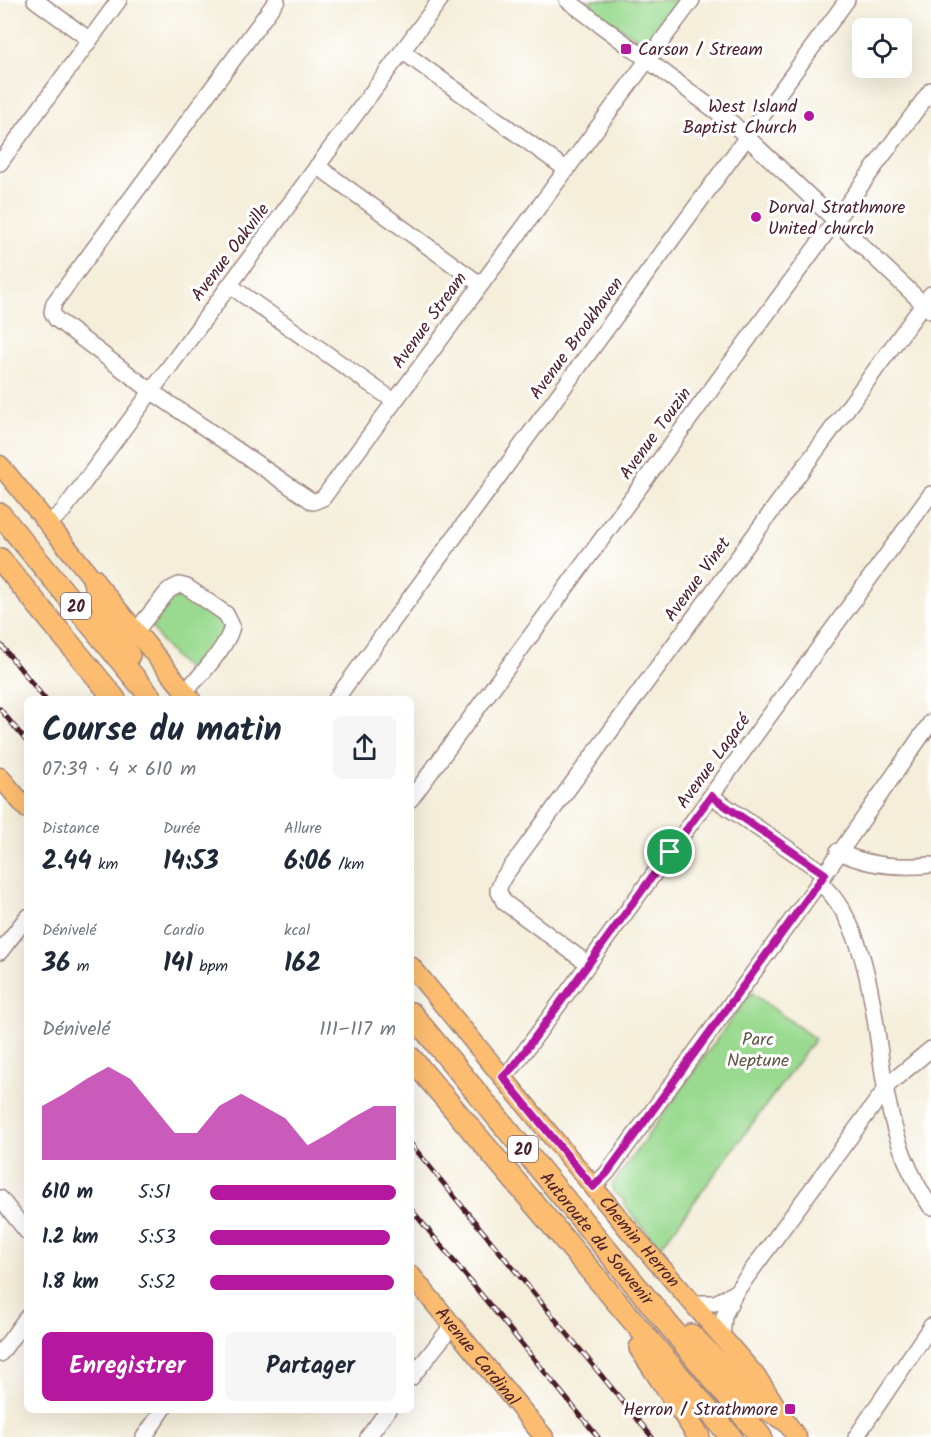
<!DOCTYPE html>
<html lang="fr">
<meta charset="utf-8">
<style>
:root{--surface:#fff;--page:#f6f6f7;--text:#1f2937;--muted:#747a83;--accent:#b5179e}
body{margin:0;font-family:Kalam,sans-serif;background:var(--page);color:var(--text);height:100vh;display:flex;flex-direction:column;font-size:22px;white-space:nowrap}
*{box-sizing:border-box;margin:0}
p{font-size:20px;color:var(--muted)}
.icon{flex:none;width:33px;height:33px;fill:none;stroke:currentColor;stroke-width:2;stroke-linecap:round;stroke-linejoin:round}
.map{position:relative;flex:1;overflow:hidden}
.details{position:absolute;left:24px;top:696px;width:390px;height:717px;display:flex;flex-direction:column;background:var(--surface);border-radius:9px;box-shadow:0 6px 24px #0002}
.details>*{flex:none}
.buttons{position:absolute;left:852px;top:18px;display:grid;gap:12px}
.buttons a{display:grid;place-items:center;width:60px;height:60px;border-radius:9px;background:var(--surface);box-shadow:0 6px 24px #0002;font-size:30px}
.pin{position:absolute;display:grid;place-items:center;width:51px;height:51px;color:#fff;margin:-26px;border:3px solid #fff;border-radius:50%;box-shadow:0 2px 6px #0007}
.round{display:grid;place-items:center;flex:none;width:63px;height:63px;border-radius:9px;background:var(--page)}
.overview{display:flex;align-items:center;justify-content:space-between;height:102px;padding:0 18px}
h1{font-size:33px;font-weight:600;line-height:45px}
.figures{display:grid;grid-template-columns:repeat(3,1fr);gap:9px;height:102px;padding:6px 18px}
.figures div{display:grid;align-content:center}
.figures b{font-size:26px;font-weight:600}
.figures small{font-size:16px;font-weight:400}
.figures p{font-size:16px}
.chart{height:168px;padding:12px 18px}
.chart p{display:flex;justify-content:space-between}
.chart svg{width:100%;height:108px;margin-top:6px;fill:var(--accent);opacity:.7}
.button{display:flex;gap:12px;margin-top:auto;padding:12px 18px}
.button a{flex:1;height:69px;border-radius:9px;background:var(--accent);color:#fff;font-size:24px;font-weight:600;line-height:69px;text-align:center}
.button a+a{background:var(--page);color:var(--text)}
ul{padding:0 18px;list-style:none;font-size:20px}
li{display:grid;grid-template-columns:96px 72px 1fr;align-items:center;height:45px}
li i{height:15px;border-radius:8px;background:var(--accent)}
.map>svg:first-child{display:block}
</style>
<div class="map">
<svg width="931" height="1437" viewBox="0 0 931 1437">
<rect width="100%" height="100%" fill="#fff"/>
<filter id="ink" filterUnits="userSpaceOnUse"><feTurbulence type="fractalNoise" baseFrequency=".0167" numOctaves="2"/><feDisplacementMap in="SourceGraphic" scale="12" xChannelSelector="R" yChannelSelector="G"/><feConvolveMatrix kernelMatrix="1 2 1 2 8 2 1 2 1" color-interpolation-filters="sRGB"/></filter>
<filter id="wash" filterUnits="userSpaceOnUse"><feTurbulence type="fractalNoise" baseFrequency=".008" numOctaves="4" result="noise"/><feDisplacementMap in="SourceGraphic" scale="24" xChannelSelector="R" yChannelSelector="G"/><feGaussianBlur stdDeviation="1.35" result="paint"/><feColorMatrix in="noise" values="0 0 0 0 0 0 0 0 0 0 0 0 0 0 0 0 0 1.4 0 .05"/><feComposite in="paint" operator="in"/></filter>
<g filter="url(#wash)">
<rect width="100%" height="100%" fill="#f4eeda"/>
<path fill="#9ada90" stroke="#727c5e" stroke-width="1.5" d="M578,0H685L649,46Z
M181,592L222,620C228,634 204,665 191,672C177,661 161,644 152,626L174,595Z
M751,992L815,1039L660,1248L623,1203L626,1201L613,1192L612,1185Z"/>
</g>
<g filter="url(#ink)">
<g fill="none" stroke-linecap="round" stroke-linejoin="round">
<g stroke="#9f8682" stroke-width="18">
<path id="minor" d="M35,0L90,40
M277,0L54,303L52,312L56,319L151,391L313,502L323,498L692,0
M567,0L732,123L931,311
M402,51L567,170
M0,163L119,0
M317,166L480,284
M229,285L394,401
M48,524L63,511L440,0
M136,631L169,590L179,585L187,587L226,614L232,626C229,644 198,680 184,691
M336,699L847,0
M711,796L825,874
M411,799L931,90
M838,851C866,866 900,868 931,865
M819,882C873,928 874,1031 887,1097C895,1137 908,1174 931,1207
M0,952L27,917
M588,964L504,902L498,890L503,878L931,294
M503,1077L514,1066L931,494
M593,1187L607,1173L810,895L931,722
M0,1198L27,1232
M692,1303H715L735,1293
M722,1337L724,1316L735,1293L890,1083L931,1049
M0,1354L27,1317
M411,1378L452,1326
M144,1437L163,1410
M368,1437L388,1410
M856,1437L931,1326"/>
</g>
<g stroke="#9f8682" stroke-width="21">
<g id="major">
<path d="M0,465L191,699"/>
<path d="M0,777L27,809"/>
<path id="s1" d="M411,966L628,1229L755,1375C771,1395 781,1417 797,1437"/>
<path id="s2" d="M411,1275L544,1437"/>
</g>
</g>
<g stroke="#9f8682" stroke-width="24">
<g id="highway">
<path d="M0,514L152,699"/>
<path d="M0,559L115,699"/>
<path d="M93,579L106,615L129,655"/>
<path id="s3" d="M411,1013L761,1437"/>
<path d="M411,1058L731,1437"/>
<path d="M691,1335L763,1407L783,1419"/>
<path d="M640,1348L699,1437"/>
</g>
</g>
<use href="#minor" stroke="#fff" stroke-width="15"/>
<use href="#major" stroke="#fcbd6f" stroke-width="18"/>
<use href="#highway" stroke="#fcbd6f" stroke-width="21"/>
<g stroke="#4a1f2b" stroke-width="5">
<path id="rail" d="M0,644L45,699
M0,709L27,742
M411,1144L652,1437
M411,1209L598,1437"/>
</g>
<use href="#rail" stroke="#fff" stroke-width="3" stroke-dasharray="9" stroke-linecap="butt"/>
</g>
</g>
<g fill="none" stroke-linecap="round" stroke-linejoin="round" filter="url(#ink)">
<g stroke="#fff" stroke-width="12">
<path id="route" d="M711,796L825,874L607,1173L593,1187L503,1077L514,1066Z"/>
</g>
<use href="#route" stroke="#b5179e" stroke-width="8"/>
</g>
<g fill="#b5179e" stroke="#fff" stroke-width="2">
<rect x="620" y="43" width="12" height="12" rx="3"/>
<circle cx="809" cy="116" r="6"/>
<circle cx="756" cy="217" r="6"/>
<rect x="784" y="1403" width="12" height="12" rx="3"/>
</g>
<g text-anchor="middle" stroke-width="6" stroke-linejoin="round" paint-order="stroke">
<g fill="#fff" stroke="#80626b" stroke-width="1.5">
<rect x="61" y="593" width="30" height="26" rx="4.5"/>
<rect x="508" y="1136" width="30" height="26" rx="4.5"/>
</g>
<g font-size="16" font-weight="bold" fill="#4a1f2b">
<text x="76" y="612">20</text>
<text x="523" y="1155">20</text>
</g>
<g font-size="18" fill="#4a1f2b" stroke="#fff" text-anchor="start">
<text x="638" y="55">Carson / Stream</text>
<text x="797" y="112" text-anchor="end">West Island<tspan x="797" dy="21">Baptist Church</tspan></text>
<text x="768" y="213">Dorval Strathmore<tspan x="768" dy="21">United church</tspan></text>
<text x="778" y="1415" text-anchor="end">Herron / Strathmore</text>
</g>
<g font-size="18" fill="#4a1f2b" stroke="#fff">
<text transform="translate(230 252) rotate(-53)" y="6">Avenue Oakville</text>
<text transform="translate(429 320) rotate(-54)" y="6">Avenue Stream</text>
<text transform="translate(576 338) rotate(-54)" y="6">Avenue Brookhaven</text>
<text transform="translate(655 433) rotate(-54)" y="6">Avenue Touzin</text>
<text transform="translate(697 579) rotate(-54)" y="6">Avenue Vinet</text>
<text transform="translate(713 761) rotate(-54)" y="6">Avenue Lagacé</text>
<text dy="6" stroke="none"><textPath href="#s3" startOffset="292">Autoroute du Souvenir</textPath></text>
<text dy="6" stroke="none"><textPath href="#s1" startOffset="358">Chemin Herron</textPath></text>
<text dy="6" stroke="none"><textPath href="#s2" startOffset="105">Avenue Cardinal</textPath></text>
</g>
<g font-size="18" fill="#625749" stroke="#fff">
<text x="758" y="1045">Parc<tspan x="758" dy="21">Neptune</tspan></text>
</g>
</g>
</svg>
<div class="buttons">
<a><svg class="icon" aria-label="locate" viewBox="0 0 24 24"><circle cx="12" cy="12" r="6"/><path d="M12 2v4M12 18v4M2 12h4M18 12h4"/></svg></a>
</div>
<div class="pin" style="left:670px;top:852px;background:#1e9e55"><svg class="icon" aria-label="arrive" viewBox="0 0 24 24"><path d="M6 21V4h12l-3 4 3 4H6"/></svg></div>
<section class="details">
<div class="overview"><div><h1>Course du matin</h1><p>07:39 · 4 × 610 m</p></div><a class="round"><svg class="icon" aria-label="share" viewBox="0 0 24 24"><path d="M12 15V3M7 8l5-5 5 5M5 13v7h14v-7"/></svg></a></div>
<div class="figures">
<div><p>Distance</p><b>2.44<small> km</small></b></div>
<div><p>Durée</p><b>14:53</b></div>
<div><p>Allure</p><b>6:06<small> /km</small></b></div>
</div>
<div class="figures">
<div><p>Dénivelé</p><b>36<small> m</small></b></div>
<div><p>Cardio</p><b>141<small> bpm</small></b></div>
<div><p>kcal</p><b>162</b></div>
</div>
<div class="chart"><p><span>Dénivelé</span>111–117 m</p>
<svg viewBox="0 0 160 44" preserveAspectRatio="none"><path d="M0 44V22L10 17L20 11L30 6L40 11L50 22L60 33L70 33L80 22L90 17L100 22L110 27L120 38L130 33L140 27L150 22L160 22V44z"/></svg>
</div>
<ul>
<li><b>610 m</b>5:51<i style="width:100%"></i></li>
<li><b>1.2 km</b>5:53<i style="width:97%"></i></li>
<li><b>1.8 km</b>5:52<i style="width:99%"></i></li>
</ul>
<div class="button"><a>Enregistrer</a><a>Partager</a></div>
</section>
</div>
